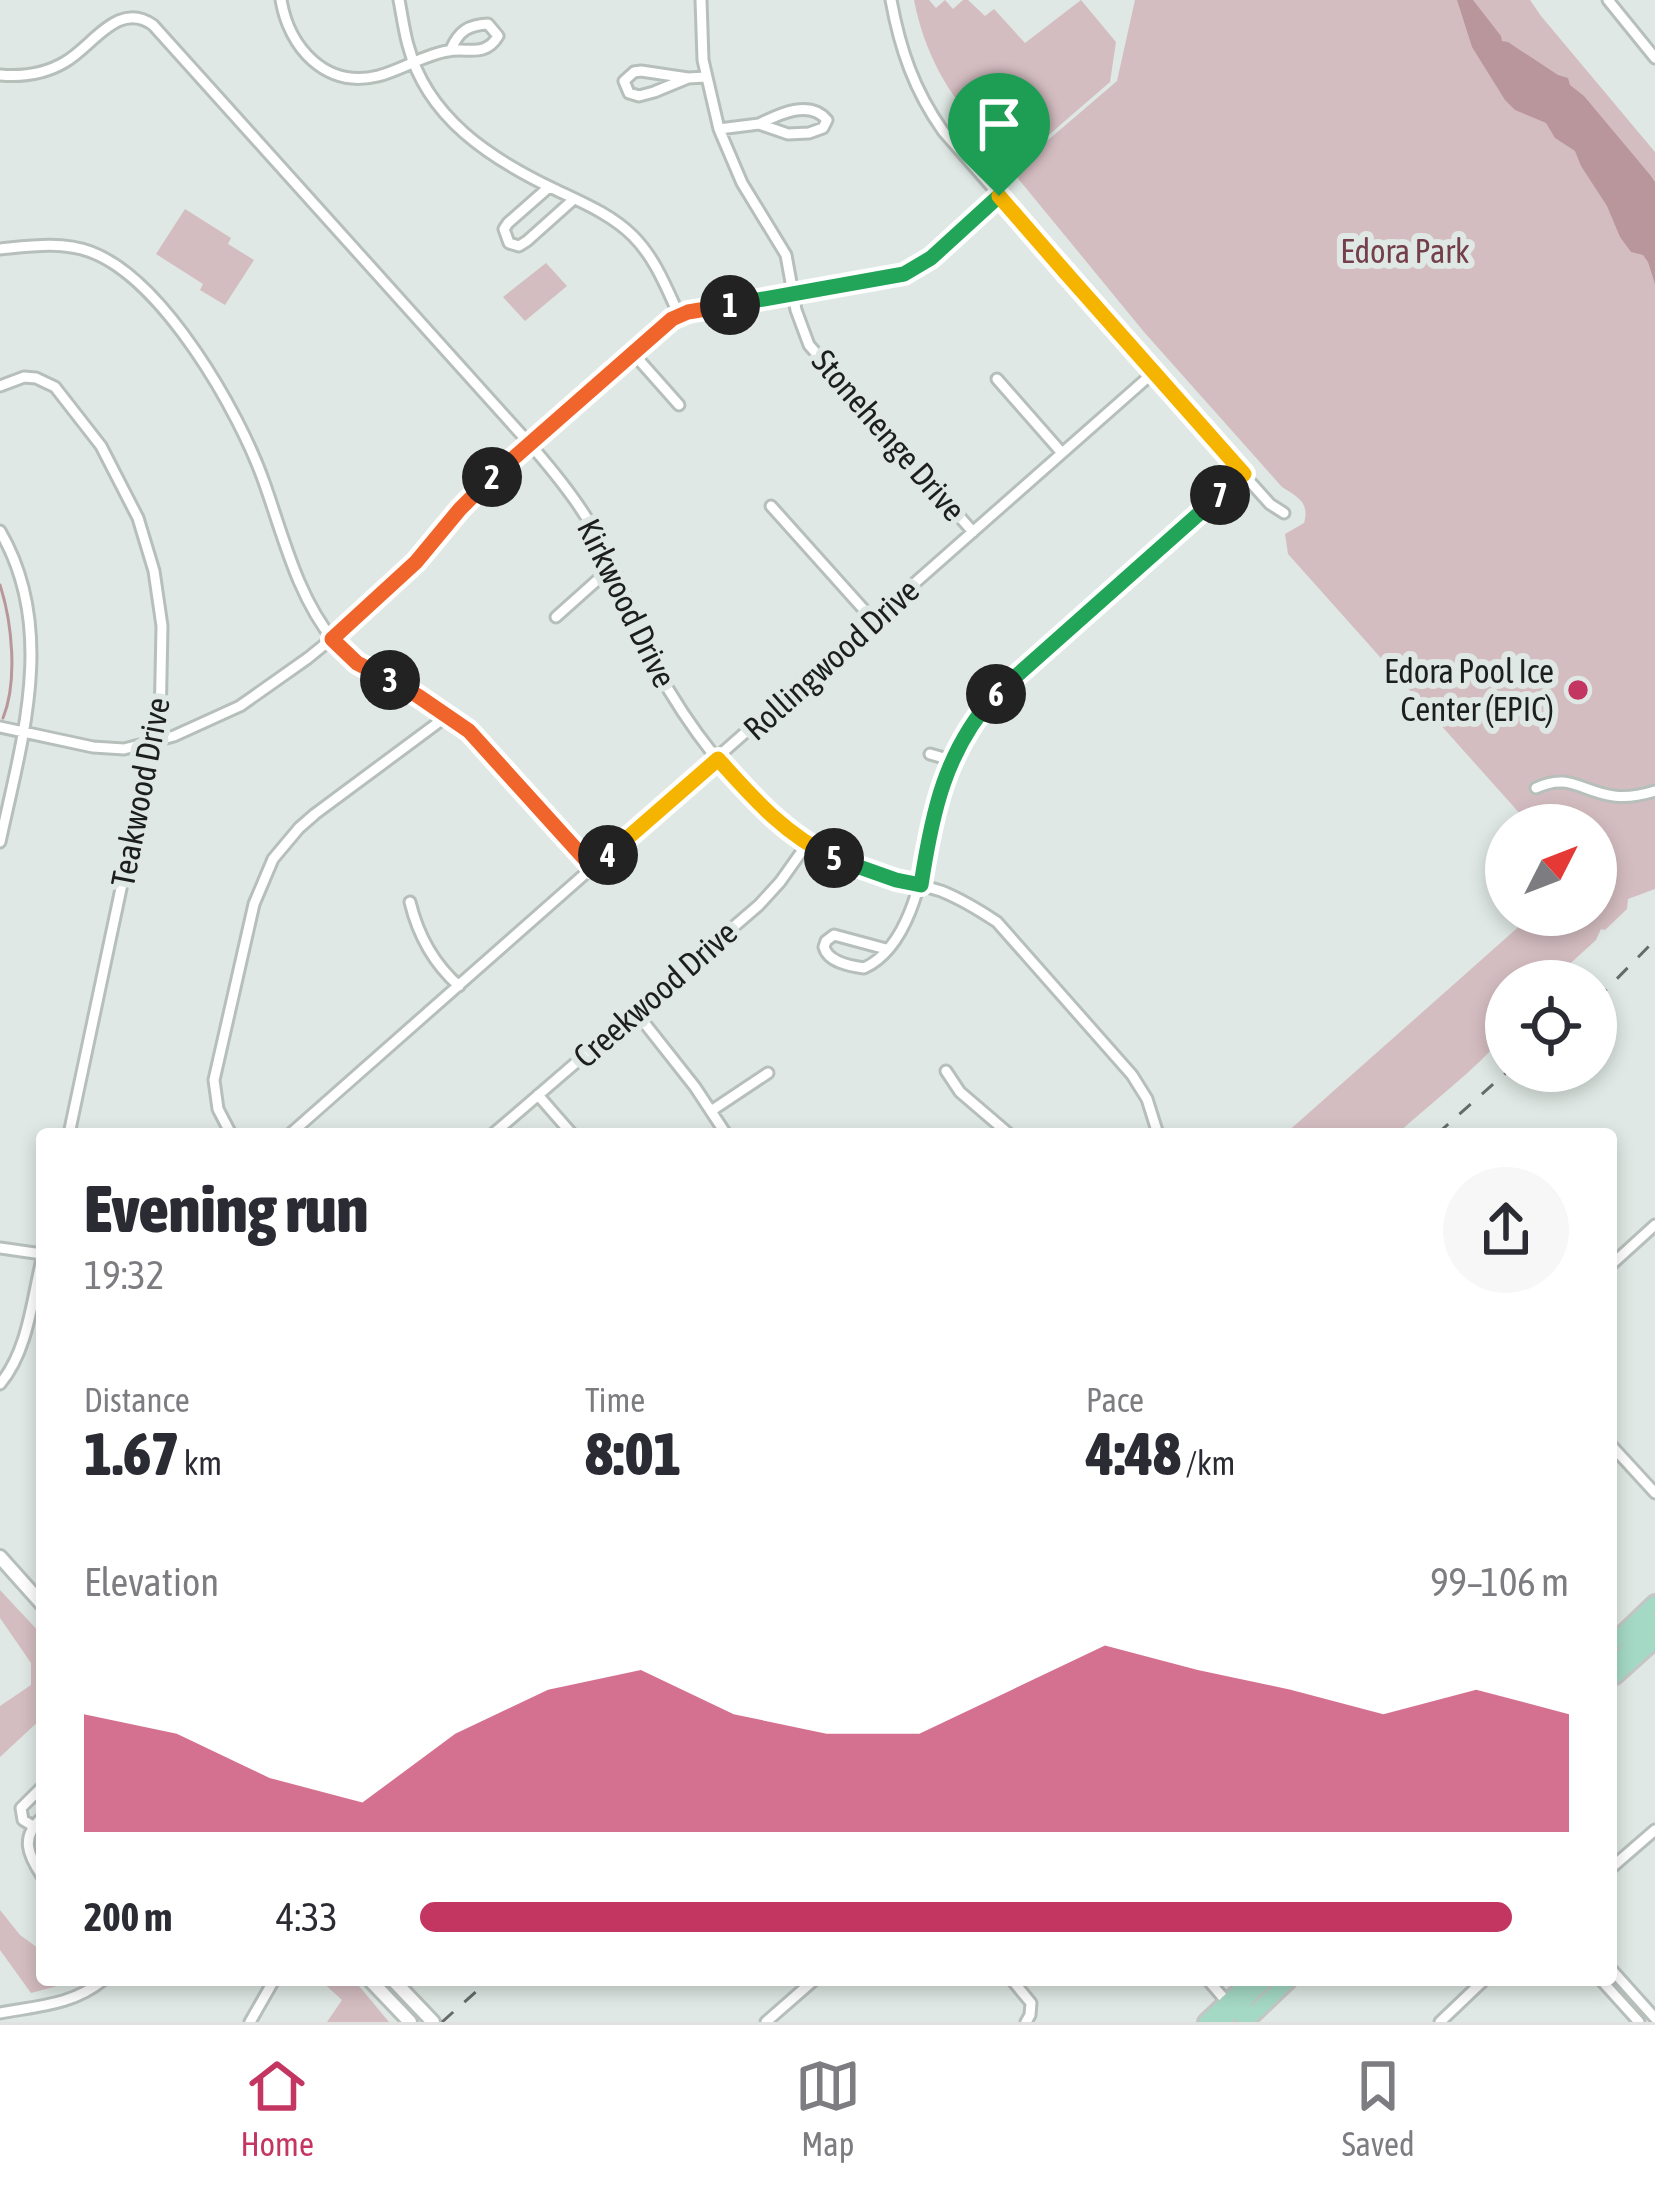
<!DOCTYPE html>
<meta charset="utf-8">
<style>
:root{--surface:#fff;--page:#f7f7f7;--text:#2b2b33;--muted:#7c7c81;--line:#e1e1e2;--accent:#c43662}
body{margin:0;font-family:"Asap Condensed",sans-serif;background:var(--page);color:var(--text);height:100vh;display:flex;flex-direction:column;font-size:45px;white-space:nowrap}
*{box-sizing:border-box;margin:0}
p{font-size:39px;color:var(--muted)}
.icon{flex:none;width:66px;height:66px;fill:none;stroke:currentColor;stroke-width:2;stroke-linecap:round;stroke-linejoin:round}
.map{position:relative;flex:1;overflow:hidden}
.drawer{position:absolute;left:36px;top:1128px;width:1581px;height:858px;display:flex;flex-direction:column;background:var(--surface);border-radius:12px;box-shadow:0 6px 18px #0003}
.drawer>*{flex:none}
.needle{width:78px;rotate:48deg}
.tools{position:absolute;left:1485px;top:804px;display:grid;gap:24px}
.tools a{display:grid;place-items:center;width:132px;height:132px;border-radius:50%;background:var(--surface);box-shadow:0 6px 18px #0003;font-size:60px}
.pin{position:absolute;display:grid;place-items:center;width:102px;height:102px;color:#fff;margin:-123px -51px;border-radius:50% 50% 50% 0;rotate:-45deg;box-shadow:0 0 12px #0007}
.pin .icon{rotate:45deg}
.km{position:absolute;width:60px;height:60px;margin:-30px;border-radius:50%;background:#222;color:#fff;font-size:33px;line-height:60px;text-align:center}
.round{display:grid;place-items:center;flex:none;width:126px;height:126px;border-radius:63px;background:var(--page)}
.head{display:flex;align-items:center;justify-content:space-between;height:204px;padding:0 48px}
h1{font-size:66px;font-weight:800;line-height:90px}
.figures{display:grid;grid-template-columns:repeat(3,1fr);gap:18px;height:204px;padding:12px 48px}
.figures div{display:grid;align-content:center}
.figures b{font-size:60px;font-weight:800}
.figures small{font-size:33px;font-weight:400}
.figures p{font-size:33px}
.chart{height:336px;padding:24px 48px}
.chart p{display:flex;justify-content:space-between}
.chart svg{width:100%;height:216px;margin-top:12px;fill:var(--accent);opacity:.7}
ul{padding:0 48px;list-style:none;font-size:39px}
li{display:grid;grid-template-columns:192px 144px 1fr;align-items:center;height:90px}
li i{height:30px;border-radius:15px;background:var(--accent)}
.dock{display:flex;justify-content:space-around;align-items:center;height:168px;border-top:3px solid var(--line);background:var(--surface);font-size:33px;color:var(--muted)}
.dock a{display:grid;justify-items:center;gap:6px}
.dock .current{color:var(--accent)}
.map>svg:first-child{display:block}
</style>
<div class="map">
<svg width="1655" height="2022" viewBox="0 0 1655 2022">
<rect width="100%" height="100%" fill="#dfe8e4"/>
<path fill="#d4bdc1" d="M914,0H929L936,8L945,0L953,9L963,0H968L985,16L994,9L1025,43L1081,0L1116,42L1110,82L1021,159C1005,153 996,142 984,131C947,95 924,51 914,0Z
M1135,0H1530L1541,16L1655,152V889L1628,899L1627,909L1605,930L1601,929L1596,940L1551,981H1506V1034C1473,1072 1434,1100 1397,1134H1285L1532,915H1596V825H1530L1288,554L1285,534L1304,523C1310,503 1298,497 1282,487L1144,332L1012,171L1117,81Z
M185,209L231,238L228,244L254,260L225,305L200,290L203,284L156,254Z
M546,263L567,286L525,321L503,297Z
M0,1590L42,1635V1718L0,1757V1706L31,1685V1663L0,1618Z
M0,1910L20,1935L42,1951V1980H80L31,1993L0,1950Z
M320,1980H354L389,2022H327L342,2000Z"/>
<path fill="#b9969c" d="M1457,0H1473L1501,36L1502,41L1508,42L1558,75L1568,78L1570,85L1584,96L1651,176L1655,182V284L1648,262L1643,255L1631,252L1620,237L1607,206L1581,166L1575,151L1555,138L1546,123L1515,110L1505,100L1472,47Z"/>
<g fill="none" stroke-linecap="round" stroke-linejoin="round">
<path stroke="#b9969c" stroke-width="3" d="M0,585C12,622 18,681 3,718"/>
<g stroke="#b7bfbb" stroke-width="15">
<path id="minor" d="M281,0C289,47 325,89 378,76C401,70 426,54 448,51C467,47 485,58 498,36L488,24C468,25 459,31 451,49
M399,0C402,15 404,31 408,45C427,118 491,159 554,189C581,202 611,214 633,236C655,258 666,287 679,315
M701,0L703,60L719,129L742,183L786,255L796,310L809,345L973,532
M891,0C900,49 914,90 943,131L1243,474L1270,504L1284,513
M1608,0L1655,58
M0,75C23,77 45,74 65,62C93,46 118,0 153,25L529,443C562,481 592,519 612,565C628,598 638,634 655,666C688,727 734,787 788,831C818,855 858,870 896,880C911,884 926,886 941,891C961,899 979,910 997,922L1132,1075L1147,1099L1158,1134
M688,78L654,92L639,96L629,93L624,81L634,72L641,71L688,78L706,77
M719,129L759,124L788,134L809,133L823,128L827,120C810,99 779,114 759,124
M549,187L508,223L504,229L509,243L519,246L527,241L574,199
M0,249C30,246 62,241 91,252C163,279 239,411 264,482C283,535 297,596 334,641C350,661 371,671 393,682C420,696 447,713 470,732C514,771 554,824 593,868
M632,352L679,405
M997,379L1062,453
M0,386L24,377L36,378L55,387L101,446L138,518L154,571L162,626L160,726L148,761L69,1134
M771,506L874,621
M0,531C57,628 22,740 0,842
M556,617L613,566
M0,727L93,747L124,749L174,736L240,706L308,658L367,610L416,563L488,481L672,319L688,312L904,274L931,258L999,196
M930,754L951,760
M1536,788C1569,772 1582,792 1614,796C1628,798 1642,795 1655,791
M410,902C418,935 433,963 459,986
M886,949L834,935L826,941L824,947C828,962 849,966 864,968C926,940 927,819 950,760C961,735 980,712 998,692L1243,474
M635,1011L695,1087L726,1134
M946,1071L960,1092L1009,1134
M538,1095L572,1134
M711,1111L768,1073
M231,1134L218,1109L214,1080L254,904L273,859L299,828L315,814L447,716
M290,1134L1154,372
M493,1134L759,905L780,882L807,844
M0,1248L42,1254
M1611,1265L1655,1225
M0,1384C28,1351 32,1300 42,1259
M1611,1445L1655,1493
M42,1818C20,1837 28,1855 42,1876
M33,1826L23,1820L21,1808L42,1787
M1611,1868L1655,1830
M1611,1969L1655,2018
M1012,1980L1031,2003L1030,2015L1026,2022
M1208,1980L1227,2002
M1601,1980L1639,2022
M0,2013C37,2006 73,2005 103,1980
M250,2022L274,1980
M766,2022L814,1980
M1440,2022L1484,1980"/>
</g>
<g stroke="#b7bfbb" stroke-width="18">
<path id="secondary" d="M0,1557L42,1604
M370,1980L410,2022
M393,1980L433,2022"/>
</g>
<g stroke="#c4c5c4" stroke-width="20">
<path id="primary" d="M1611,1645L1655,1603
M1615,1676L1655,1640
M1611,1678C1620,1654 1637,1639 1655,1622
M1206,2022L1251,1980
M1223,2022L1231,2013L1227,2002
M1245,2022L1289,1980
M1245,2022C1235,2003 1253,1992 1266,1980"/>
</g>
<use href="#minor" stroke="#fff" stroke-width="9"/>
<use href="#secondary" stroke="#fff" stroke-width="12"/>
<use href="#primary" stroke="#a4d9c5" stroke-width="14"/>
<path stroke="#656b68" stroke-width="3" stroke-dasharray="15 15" stroke-linecap="butt" d="M1596,1000L1655,940
M1437,1134L1508,1071
M442,2022L489,1980"/>
</g>
<g fill="none" stroke-linecap="round" stroke-linejoin="round">
<g stroke="#fff" stroke-width="24">
<path id="split-1" d="M730,305L904,274L931,258L999,196"/>
</g>
<g stroke="#fff" stroke-width="24">
<path id="split-2" d="M492,477L672,319L688,312L730,305"/>
</g>
<g stroke="#fff" stroke-width="24">
<path id="split-3" d="M390,680L357,663L332,639L416,562L460,509L492,477"/>
</g>
<g stroke="#fff" stroke-width="24">
<path id="split-4" d="M390,680L418,696L469,731L593,868L608,855"/>
</g>
<g stroke="#fff" stroke-width="24">
<path id="split-5" d="M608,855L718,759C753,798 785,835 834,858"/>
</g>
<g stroke="#fff" stroke-width="24">
<path id="split-6" d="M834,858L896,880L921,885C932,813 945,750 996,694"/>
</g>
<g stroke="#fff" stroke-width="24">
<path id="split-7" d="M996,694L1220,495"/>
</g>
<g stroke="#fff" stroke-width="24">
<path id="split-8" d="M1066,273L1244,474L1220,495"/>
</g>
<g stroke="#fff" stroke-width="24">
<path id="split-9" d="M999,196L1066,273"/>
</g>
<use href="#split-1" stroke="#22a559" stroke-width="15"/>
<use href="#split-2" stroke="#f0652b" stroke-width="15"/>
<use href="#split-3" stroke="#f0652b" stroke-width="15"/>
<use href="#split-4" stroke="#f0652b" stroke-width="15"/>
<use href="#split-5" stroke="#f5b400" stroke-width="15"/>
<use href="#split-6" stroke="#22a559" stroke-width="15"/>
<use href="#split-7" stroke="#22a559" stroke-width="15"/>
<use href="#split-8" stroke="#f5b400" stroke-width="15"/>
<use href="#split-9" stroke="#f5b400" stroke-width="15"/>
</g>
<circle fill="#c43662" stroke="#dfe8e4" stroke-width="4.5" cx="1578" cy="690" r="12"/>
<g text-anchor="middle" stroke-width="12" stroke-linejoin="round" paint-order="stroke">
<g font-size="33" fill="#733f4a" stroke="#dfe8e4">
<text x="1405" y="263">Edora Park</text>
</g>
<g font-size="33" fill="#1c1f1e" stroke="#dfe8e4">
<text transform="translate(889 435) rotate(49)" y="12">Stonehenge Drive</text>
<text transform="translate(627 603) rotate(64)" y="12">Kirkwood Drive</text>
<text transform="translate(831 659) rotate(-42)" y="12">Rollingwood Drive</text>
<text transform="translate(140 792) rotate(-79)" y="12">Teakwood Drive</text>
<text transform="translate(655 994) rotate(-41)" y="12">Creekwood Drive</text>
</g>
<g font-size="33" fill="#1c1f1e" stroke="#dfe8e4" text-anchor="end">
<text x="1554" y="683">Edora Pool Ice<tspan x="1554" dy="38">Center (EPIC)</tspan></text>
</g>
</g>
</svg>
<div class="tools">
<a><svg class="needle" viewBox="-14 -14 28 28"><path d="M0-13l5 13h-10z" fill="#e53935"/><path d="M0 13l5-13h-10z" fill="#7c7c81"/></svg></a>
<a><svg class="icon" aria-label="locate" viewBox="0 0 24 24"><circle cx="12" cy="12" r="6"/><path d="M12 2v4M12 18v4M2 12h4M18 12h4"/></svg></a>
</div>
<div class="pin" style="left:999px;top:196px;background:#1e9e55"><svg class="icon" aria-label="arrive" viewBox="0 0 24 24"><path d="M6 21V4h12l-3 4 3 4H6"/></svg></div>
<b class="km" style="left:730px;top:305px">1</b>
<b class="km" style="left:492px;top:477px">2</b>
<b class="km" style="left:390px;top:680px">3</b>
<b class="km" style="left:608px;top:855px">4</b>
<b class="km" style="left:834px;top:858px">5</b>
<b class="km" style="left:996px;top:694px">6</b>
<b class="km" style="left:1220px;top:495px">7</b>
<section class="drawer">
<div class="head"><div><h1>Evening run</h1><p>19:32</p></div><a class="round"><svg class="icon" aria-label="share" viewBox="0 0 24 24"><path d="M12 15V3M7 8l5-5 5 5M5 13v7h14v-7"/></svg></a></div>
<div class="figures">
<div><p>Distance</p><b>1.67<small> km</small></b></div>
<div><p>Time</p><b>8:01</b></div>
<div><p>Pace</p><b>4:48<small> /km</small></b></div>
</div>
<div class="chart"><p><span>Elevation</span>99–106 m</p>
<svg viewBox="0 0 160 44" preserveAspectRatio="none"><path d="M0 44V20L10 24L20 33L30 38L40 24L50 15L60 11L70 20L80 24L90 24L100 15L110 6L120 11L130 15L140 20L150 15L160 20V44z"/></svg>
</div>
<ul>
<li><b>200 m</b>4:33<i style="width:95%"></i></li>
</ul>
</section>
</div>
<nav class="dock">
<a class="current"><svg class="icon" aria-label="home" viewBox="0 0 24 24"><path d="M3 11l9-7 9 7M6 9v11h12V9"/></svg>Home</a>
<a><svg class="icon" aria-label="map" viewBox="0 0 24 24"><path d="M3 6l6-2 6 2 6-2v14l-6 2-6-2-6 2zM9 4v14M15 6v14"/></svg>Map</a>
<a><svg class="icon" aria-label="saved" viewBox="0 0 24 24"><path d="M7 4h10v16l-5-4-5 4z"/></svg>Saved</a>
</nav>
